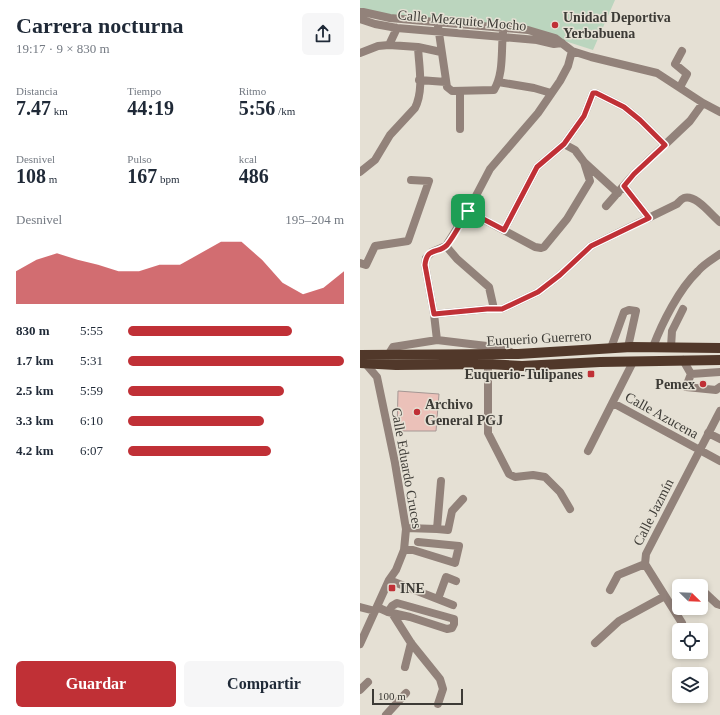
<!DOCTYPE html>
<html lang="es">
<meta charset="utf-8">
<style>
:root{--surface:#fff;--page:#f6f6f7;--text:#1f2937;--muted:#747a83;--accent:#c03036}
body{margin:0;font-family:Georgia,serif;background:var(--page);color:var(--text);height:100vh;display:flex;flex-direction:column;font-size:15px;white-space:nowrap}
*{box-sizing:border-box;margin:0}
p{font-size:13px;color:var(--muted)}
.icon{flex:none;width:22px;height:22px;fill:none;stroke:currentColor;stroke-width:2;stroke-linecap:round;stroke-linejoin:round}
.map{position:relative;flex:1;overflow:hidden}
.side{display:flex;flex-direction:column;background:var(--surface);width:360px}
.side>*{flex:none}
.needle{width:26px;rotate:113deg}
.buttons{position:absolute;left:312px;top:579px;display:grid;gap:8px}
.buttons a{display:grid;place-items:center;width:36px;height:36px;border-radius:6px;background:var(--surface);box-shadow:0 2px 6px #0003;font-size:20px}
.scale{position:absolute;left:12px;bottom:10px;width:91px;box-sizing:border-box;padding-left:4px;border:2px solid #3d3b36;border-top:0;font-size:11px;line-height:14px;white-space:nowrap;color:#3d3b36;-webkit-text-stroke:3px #e5e0d4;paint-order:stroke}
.pin{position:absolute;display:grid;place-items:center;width:34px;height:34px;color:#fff;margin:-17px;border-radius:8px;box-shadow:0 2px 6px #0006}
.round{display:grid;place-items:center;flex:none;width:42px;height:42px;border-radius:6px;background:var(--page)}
.overview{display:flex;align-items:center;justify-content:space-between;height:68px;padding:0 16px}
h1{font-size:22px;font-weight:600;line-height:30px}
.metrics{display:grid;grid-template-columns:repeat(3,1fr);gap:6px;height:68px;padding:4px 16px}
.metrics div{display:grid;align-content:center}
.metrics b{font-size:20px;font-weight:600}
.metrics small{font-size:11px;font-weight:400}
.metrics p{font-size:11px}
.chart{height:112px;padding:8px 16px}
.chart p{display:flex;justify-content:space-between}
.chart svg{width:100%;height:72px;margin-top:4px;fill:var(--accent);opacity:.7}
.primary-button{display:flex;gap:8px;margin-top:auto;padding:8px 16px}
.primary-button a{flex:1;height:46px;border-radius:6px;background:var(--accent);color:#fff;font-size:16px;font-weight:600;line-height:46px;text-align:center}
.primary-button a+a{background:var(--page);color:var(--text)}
ul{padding:0 16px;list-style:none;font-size:13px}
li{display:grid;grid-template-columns:64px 48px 1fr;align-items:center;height:30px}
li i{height:10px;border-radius:5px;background:var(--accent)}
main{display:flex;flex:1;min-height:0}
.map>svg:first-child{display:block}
</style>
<main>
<section class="side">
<div class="overview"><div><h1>Carrera nocturna</h1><p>19:17 · 9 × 830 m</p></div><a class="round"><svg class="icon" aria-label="share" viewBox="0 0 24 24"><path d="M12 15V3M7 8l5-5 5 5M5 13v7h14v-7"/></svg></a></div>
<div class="metrics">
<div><p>Distancia</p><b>7.47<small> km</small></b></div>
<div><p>Tiempo</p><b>44:19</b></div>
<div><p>Ritmo</p><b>5:56<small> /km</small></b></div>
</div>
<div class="metrics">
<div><p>Desnivel</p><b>108<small> m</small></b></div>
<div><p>Pulso</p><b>167<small> bpm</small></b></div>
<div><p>kcal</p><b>486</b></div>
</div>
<div class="chart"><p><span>Desnivel</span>195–204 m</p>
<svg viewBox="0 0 160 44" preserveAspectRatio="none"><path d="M0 44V24L10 17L20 13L30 17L40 20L50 24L60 24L70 20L80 20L90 13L100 6L110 6L120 17L130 31L140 38L150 34L160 24V44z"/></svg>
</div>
<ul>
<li><b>830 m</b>5:55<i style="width:76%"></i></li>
<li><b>1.7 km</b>5:31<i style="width:100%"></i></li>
<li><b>2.5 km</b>5:59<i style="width:72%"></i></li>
<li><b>3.3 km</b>6:10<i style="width:63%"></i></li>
<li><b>4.2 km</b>6:07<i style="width:66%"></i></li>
</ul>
<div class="primary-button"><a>Guardar</a><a>Compartir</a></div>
</section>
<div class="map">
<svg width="360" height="715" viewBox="0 0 360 715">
<rect width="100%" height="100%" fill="#e5e0d4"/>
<path fill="#bbd5be" d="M0,0H255L233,50L183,34L40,18L0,10Z"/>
<path fill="#ebc1b9" stroke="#a59794" d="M38,391L79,394L76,431H37Z"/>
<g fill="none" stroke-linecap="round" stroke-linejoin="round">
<path stroke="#92827a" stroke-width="8" d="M0,12H3L30,18L168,30L195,38L212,51L231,57L297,73L343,103L360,112
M0,19L15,24L37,28L143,37L177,40L194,44L202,43
M78,26L87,87L92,91L134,90C144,73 141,51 143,32
M29,45L58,47L81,52
M0,53L18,46L29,45L37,28
M59,80L86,82
M138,82L174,88L191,93
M320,87L327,74L315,64L322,51
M100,129V91
M204,144L215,150L224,162L258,193
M0,172L15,160L30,135L55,108C64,90 59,67 58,47
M264,186L289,218
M246,206L274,174L330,121L343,103
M108,211L175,247L181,248L184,247L207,219L230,181L224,162
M144,230L177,167L204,144L224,116L233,93H236L264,107L280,120L305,145
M86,246L97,259L129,287L134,309
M0,263L6,265L15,246L48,241L69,181L51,180
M74,314L127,309H142L178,292L200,275L231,246L317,204C319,202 321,199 324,198C336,194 351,215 360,222
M77,340L74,314L65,265L66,258L72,252L86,246L108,211L130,169L178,113L200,81L208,66L212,51
M293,347C302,323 319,289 338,271C344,264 353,259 360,254
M311,347L312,331L323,309
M251,348L264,312L269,310L276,311L268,347
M28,355L33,347L77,340L135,347L151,352
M323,360L331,374L360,372
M128,364V433L149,474L155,477L173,475L185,477L200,492L210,509
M331,374L326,387L356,390L360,387
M253,403L360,461
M348,433L360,439
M228,451L273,362
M46,528L77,529L81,481
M77,529L88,530L92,511L103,499
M44,550H53L95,563L99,546L58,542
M29,580L93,605
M250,590L258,575L285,564
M342,590L357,604L360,605
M78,599L86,577L96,581
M0,607L15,611
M17,607L28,612L50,617L87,629L92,628L94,624V619L37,603L32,606L28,612
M32,613L51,643L80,679L83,689L78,704
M322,623L285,564L286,554L360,411
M235,643L259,621L305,596
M0,644L29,580L36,570L44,550L46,529L35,463L17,377L5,363
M45,667L51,643
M0,690L8,682
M26,715L46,693"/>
<path stroke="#51382a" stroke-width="10" d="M0,355L158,354L271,347L360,348
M0,363L36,365L128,364L162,366L240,362L360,360"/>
</g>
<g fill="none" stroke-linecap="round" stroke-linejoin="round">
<g stroke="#fff" stroke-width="8">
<path id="route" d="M233,93H236L264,107L280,120L305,145L274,174L264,186L289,218L231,246L200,275L178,292L142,309H127L74,314L65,265C67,246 79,254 87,245C95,235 101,222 108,211L144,230L177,167L204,144L224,116Z"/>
</g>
<use href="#route" stroke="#c03036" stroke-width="5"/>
</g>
<g fill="#c03036" stroke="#e5e0d4" stroke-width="1.5">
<circle cx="195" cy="25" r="4"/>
<rect x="227" y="370" width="8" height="8" rx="2"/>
<circle cx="343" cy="384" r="4"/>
<circle cx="57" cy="412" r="4"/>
<rect x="28" y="584" width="8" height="8" rx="2"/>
</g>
<g text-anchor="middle" stroke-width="3" stroke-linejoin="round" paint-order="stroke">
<g font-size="14" font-weight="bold" fill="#3d3b36" stroke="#e5e0d4" text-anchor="start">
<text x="203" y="22">Unidad Deportiva<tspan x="203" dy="16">Yerbabuena</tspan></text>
<text x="223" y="379" text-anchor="end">Euquerio-Tulipanes</text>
<text x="335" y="389" text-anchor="end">Pemex</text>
<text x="65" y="409">Archivo<tspan x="65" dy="16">General PGJ</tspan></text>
<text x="40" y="593">INE</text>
</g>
<g font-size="14" fill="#3d3b36" stroke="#e5e0d4">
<text transform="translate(102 20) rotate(5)" y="5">Calle Mezquite Mocho</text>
<text transform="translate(179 338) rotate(-3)" y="5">Euquerio Guerrero</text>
<text transform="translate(302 415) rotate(29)" y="5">Calle Azucena</text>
<text transform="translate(47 468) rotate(80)" y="5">Calle Eduardo Cruces</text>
<text transform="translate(293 512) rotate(-63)" y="5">Calle Jazmín</text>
</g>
</g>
</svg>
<div class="buttons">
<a><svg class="needle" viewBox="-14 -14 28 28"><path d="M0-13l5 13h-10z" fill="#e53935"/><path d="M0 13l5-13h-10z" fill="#747a83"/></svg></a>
<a><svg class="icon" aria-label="locate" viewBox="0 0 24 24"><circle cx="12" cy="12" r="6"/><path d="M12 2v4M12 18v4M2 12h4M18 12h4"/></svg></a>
<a><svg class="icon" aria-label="layers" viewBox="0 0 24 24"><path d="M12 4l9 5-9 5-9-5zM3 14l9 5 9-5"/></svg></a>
</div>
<div class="scale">100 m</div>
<div class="pin" style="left:108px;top:211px;background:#1e9e55"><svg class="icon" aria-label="arrive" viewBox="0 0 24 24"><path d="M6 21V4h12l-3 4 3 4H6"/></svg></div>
</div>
</main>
